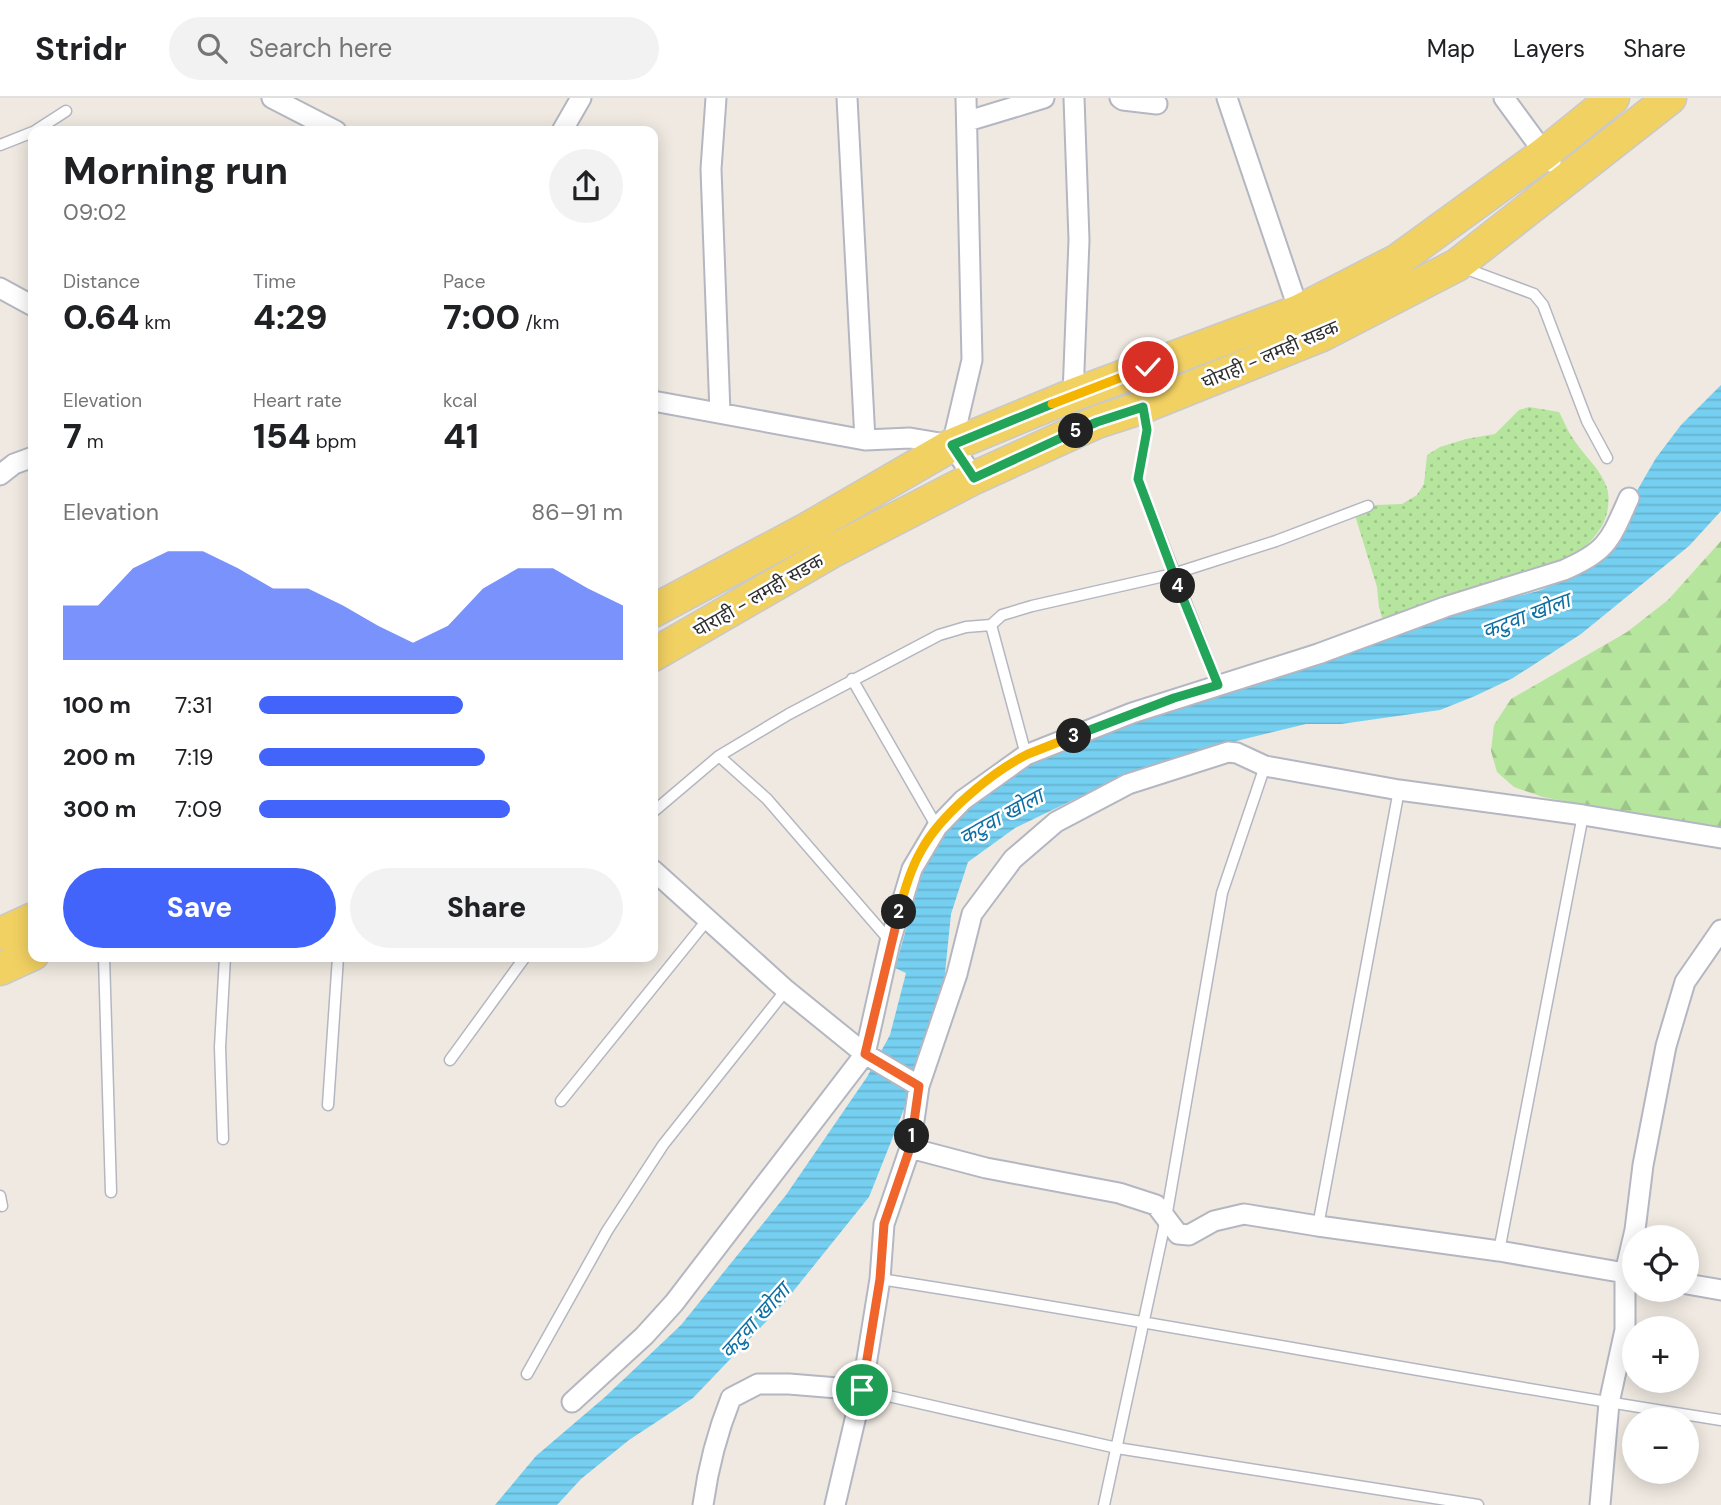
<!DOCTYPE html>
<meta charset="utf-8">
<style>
:root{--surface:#fff;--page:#f2f2f2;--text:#202124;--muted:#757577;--line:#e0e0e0;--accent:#4264fb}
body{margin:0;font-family:"DM Sans","Noto Sans Devanagari",sans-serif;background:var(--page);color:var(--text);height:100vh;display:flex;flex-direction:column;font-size:26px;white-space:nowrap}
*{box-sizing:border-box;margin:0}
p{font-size:23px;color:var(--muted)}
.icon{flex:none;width:38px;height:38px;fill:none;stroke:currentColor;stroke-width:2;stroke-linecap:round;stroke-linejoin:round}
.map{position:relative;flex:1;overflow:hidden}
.side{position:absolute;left:28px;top:28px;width:630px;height:836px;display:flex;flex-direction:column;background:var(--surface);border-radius:14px;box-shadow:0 4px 18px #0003}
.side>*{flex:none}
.buttons{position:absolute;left:1622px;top:1127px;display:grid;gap:14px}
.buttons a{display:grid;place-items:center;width:77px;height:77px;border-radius:50%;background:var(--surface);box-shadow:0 4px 18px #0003;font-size:35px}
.pin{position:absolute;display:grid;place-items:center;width:60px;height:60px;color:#fff;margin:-30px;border:4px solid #fff;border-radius:50%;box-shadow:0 2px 7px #0007}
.km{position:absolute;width:35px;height:35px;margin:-18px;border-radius:50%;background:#222;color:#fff;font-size:19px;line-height:35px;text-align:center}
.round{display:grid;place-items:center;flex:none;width:74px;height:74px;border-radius:37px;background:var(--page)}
.head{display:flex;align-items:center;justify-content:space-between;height:119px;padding:0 35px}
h1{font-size:38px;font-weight:800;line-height:52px}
.metrics{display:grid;grid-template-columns:repeat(3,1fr);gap:10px;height:119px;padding:7px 35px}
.metrics div{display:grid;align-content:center}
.metrics b{font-size:35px;font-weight:800}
.metrics small{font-size:19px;font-weight:400}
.metrics p{font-size:19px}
.chart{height:196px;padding:14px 35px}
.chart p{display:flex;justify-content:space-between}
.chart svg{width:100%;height:126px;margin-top:7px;fill:var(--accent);opacity:.7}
.primary-button{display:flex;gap:14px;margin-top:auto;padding:14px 35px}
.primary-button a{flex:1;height:80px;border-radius:42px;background:var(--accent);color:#fff;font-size:28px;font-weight:800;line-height:80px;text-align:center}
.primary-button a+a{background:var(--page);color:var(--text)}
ul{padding:0 35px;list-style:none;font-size:23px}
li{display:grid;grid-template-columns:112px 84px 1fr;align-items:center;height:52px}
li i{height:18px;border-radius:9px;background:var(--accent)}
header{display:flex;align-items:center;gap:42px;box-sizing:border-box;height:98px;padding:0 35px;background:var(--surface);border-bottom:2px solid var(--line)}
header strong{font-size:33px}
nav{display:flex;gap:38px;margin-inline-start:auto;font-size:24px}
.search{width:490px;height:63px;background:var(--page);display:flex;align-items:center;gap:18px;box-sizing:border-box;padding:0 24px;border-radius:38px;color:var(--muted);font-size:26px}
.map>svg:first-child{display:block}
</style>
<header>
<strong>Stridr</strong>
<div class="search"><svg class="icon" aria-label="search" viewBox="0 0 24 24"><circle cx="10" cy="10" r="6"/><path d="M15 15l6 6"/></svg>Search here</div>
<nav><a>Map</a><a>Layers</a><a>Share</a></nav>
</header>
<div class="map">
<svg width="1721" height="1407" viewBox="0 0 1721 1407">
<defs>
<pattern id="grass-dots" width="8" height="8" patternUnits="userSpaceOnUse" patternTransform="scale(1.75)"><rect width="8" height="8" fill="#b6e59e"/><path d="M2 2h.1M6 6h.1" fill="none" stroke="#9dc588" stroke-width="1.8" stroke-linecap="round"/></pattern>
<pattern id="forest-firs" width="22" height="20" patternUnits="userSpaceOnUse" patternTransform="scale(1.75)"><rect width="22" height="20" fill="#b6e59e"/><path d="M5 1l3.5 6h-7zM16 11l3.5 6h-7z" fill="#9dc588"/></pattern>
<pattern id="water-rules" width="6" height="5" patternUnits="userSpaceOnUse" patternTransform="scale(1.75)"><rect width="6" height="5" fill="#75cff0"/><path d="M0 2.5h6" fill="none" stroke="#66b2ce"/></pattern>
</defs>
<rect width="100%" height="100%" fill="#efe9e1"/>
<path fill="url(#grass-dots)" d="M1529,309L1559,314C1564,323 1568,334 1574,342C1585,359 1601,371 1607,390C1611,403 1607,421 1600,431C1564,485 1489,482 1432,502C1415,507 1400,517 1383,523L1379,509L1377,489L1354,414L1376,407L1402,406L1417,397L1424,386L1427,357L1440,349L1466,341L1495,336L1519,312Z"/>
<path fill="url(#forest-firs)" d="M1721,443V733L1543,699L1514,689L1497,674L1491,653L1494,627L1511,601L1627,534L1668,502Z"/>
<path fill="url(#water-rules)" d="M1721,287V413L1689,448L1581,536L1513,580L1475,598L1440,612L1341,626H1306L1228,645L1075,701L1015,730L968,764L951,816L944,885L918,976L869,1099L783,1206L693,1300L629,1342L581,1381L557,1407H495L536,1358L605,1299L681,1227L786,1097L867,979L890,937L906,875L895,870L926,761L953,721L1021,669L1096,633L1445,516L1538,493L1587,473L1609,455L1627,410L1656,360L1681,327Z"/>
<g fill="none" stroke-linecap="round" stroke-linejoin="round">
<g stroke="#b4b7c1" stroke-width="13">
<path id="lane" d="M35,33L66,13
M0,47L33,34
M1464,170L1534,196L1543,207L1587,323L1607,360
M1144,313L1147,333L1138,381L1218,587
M991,527L1026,657
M852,581L937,729
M719,658L767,701L890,843
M653,714L719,658L789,616L939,537L966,529L991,527L1002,517L1032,508L1173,476L1276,443L1368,408
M104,859L111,1094
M450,962L525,859
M561,1003L708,821
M328,1007L338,859
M223,1041L220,949L225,859
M0,1098L2,1108
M1318,1128L1399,692
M1499,1153L1583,717
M880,1181C1161,1224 1440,1279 1721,1322
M527,1276L607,1133L663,1047L786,892
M862,1292L1117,1350L1478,1407
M1104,1407L1166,1120L1222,795L1265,668"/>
</g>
<g stroke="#b4b7c1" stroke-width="23">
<path id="street" d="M272,0L336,33
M716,0L711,71L720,315
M847,0L865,342
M1120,0L1123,2L1157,6
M1227,0L1299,213
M1504,0L1551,64
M968,23L1044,0
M562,33L581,0
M0,190L33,208
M1073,297L1079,142L1074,0
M653,303L865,342L910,340L952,347L974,380
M952,347L972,262L966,0
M0,377L14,366L33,359
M653,772L786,892L865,956L919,988
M910,1050L986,1070L1119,1095L1156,1107L1178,1136L1189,1137L1214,1123L1244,1116L1318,1128L1499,1153L1625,1175L1635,1132L1643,1067L1666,948L1685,884L1721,832
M1687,1186L1721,1192
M572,1304L644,1238L674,1205L865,956L890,844L912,771L937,729L963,702L1026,657L1132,615L1318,556L1445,509L1564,472C1608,453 1610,442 1629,400
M703,1407C708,1370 717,1335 731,1300L758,1286H789L862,1292
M835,1407L862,1292L880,1181L884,1126L910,1050L919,988L957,876L972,816L1013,761L1056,724L1128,686L1228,654L1237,655L1265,668L1399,692L1583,717L1721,740
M1600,1407L1609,1305L1625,1232V1175L1634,1176"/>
</g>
<g stroke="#c9c9c9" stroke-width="35">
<path id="primary" d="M653,513L807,431L952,347L1073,297L1299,213L1398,162L1545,55L1613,0
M653,557L831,454L974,380L1097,324L1143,309L1322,237L1457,167L1670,0
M0,836L33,821
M0,871L33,856"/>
</g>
<use href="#lane" stroke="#fff" stroke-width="10"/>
<use href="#street" stroke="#fff" stroke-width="19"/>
<use href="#primary" stroke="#f2d163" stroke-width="32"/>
</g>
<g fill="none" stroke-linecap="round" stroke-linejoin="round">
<g stroke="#fff" stroke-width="14">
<path id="split-1" d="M862,1292L880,1181L884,1126L910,1050L912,1038"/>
</g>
<g stroke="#fff" stroke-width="14">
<path id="split-2" d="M899,814L865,956L919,988L912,1038"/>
</g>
<g stroke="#fff" stroke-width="14">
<path id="split-3" d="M899,814C904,793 910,772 921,753C940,717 992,674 1028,656C1043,650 1059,644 1074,638"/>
</g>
<g stroke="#fff" stroke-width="14">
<path id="split-4" d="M1074,638L1174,600L1218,587L1178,488"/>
</g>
<g stroke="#fff" stroke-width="14">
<path id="split-5" d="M1076,333L1097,324L1143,309L1147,332L1138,381L1178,488"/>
</g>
<g stroke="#fff" stroke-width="14">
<path id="split-6" d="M1052,306L952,347L974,380L1076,333"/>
</g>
<g stroke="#fff" stroke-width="14">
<path id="split-7" d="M1052,306L1148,269"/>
</g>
<use href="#split-1" stroke="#f0652b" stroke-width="9"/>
<use href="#split-2" stroke="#f0652b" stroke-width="9"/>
<use href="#split-3" stroke="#f5b400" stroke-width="9"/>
<use href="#split-4" stroke="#22a559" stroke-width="9"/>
<use href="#split-5" stroke="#22a559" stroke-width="9"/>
<use href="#split-6" stroke="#22a559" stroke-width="9"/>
<use href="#split-7" stroke="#f5b400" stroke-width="9"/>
</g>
<g text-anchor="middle" stroke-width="5" stroke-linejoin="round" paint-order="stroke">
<g font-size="19" fill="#2e2e2e" stroke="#fff">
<text transform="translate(1270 256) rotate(-23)" y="7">घोराही - लमही सडक</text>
<text transform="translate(758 497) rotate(-30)" y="7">घोराही - लमही सडक</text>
</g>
<g font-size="21" font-style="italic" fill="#0d6fa3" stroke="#fff">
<text transform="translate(1526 518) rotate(-21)" y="7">कटुवा खोला</text>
<text transform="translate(1001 719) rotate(-29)" y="7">कटुवा खोला</text>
<text transform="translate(755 1223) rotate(-48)" y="7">कटुवा खोला</text>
</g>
</g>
</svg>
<div class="buttons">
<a><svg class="icon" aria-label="locate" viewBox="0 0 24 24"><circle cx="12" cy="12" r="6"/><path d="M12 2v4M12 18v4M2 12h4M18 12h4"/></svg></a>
<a>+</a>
<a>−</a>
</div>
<div class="pin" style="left:862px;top:1292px;background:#1e9e55"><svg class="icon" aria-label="arrive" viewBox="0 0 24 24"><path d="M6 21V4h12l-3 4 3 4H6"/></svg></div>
<div class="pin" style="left:1148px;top:269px;background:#d93025"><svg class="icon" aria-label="check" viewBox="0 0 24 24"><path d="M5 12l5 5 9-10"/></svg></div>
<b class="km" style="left:912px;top:1038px">1</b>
<b class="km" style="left:899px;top:814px">2</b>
<b class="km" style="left:1074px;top:638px">3</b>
<b class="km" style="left:1178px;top:488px">4</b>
<b class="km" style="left:1076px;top:333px">5</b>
<section class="side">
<div class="head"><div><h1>Morning run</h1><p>09:02</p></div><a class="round"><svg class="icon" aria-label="share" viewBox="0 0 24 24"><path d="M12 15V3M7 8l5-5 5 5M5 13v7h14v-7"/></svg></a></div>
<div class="metrics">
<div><p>Distance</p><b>0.64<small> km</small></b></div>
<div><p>Time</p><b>4:29</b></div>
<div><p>Pace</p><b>7:00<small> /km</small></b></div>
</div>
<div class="metrics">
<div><p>Elevation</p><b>7<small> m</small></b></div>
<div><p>Heart rate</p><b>154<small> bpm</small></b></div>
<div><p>kcal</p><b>41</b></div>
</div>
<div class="chart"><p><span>Elevation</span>86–91 m</p>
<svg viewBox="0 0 160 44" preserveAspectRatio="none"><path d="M0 44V25L10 25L20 12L30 6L40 6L50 12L60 19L70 19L80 25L90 32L100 38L110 32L120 19L130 12L140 12L150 19L160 25V44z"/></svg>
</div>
<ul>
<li><b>100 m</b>7:31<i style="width:56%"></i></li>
<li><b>200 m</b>7:19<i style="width:62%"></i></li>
<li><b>300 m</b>7:09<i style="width:69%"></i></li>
</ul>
<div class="primary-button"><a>Save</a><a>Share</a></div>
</section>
</div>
